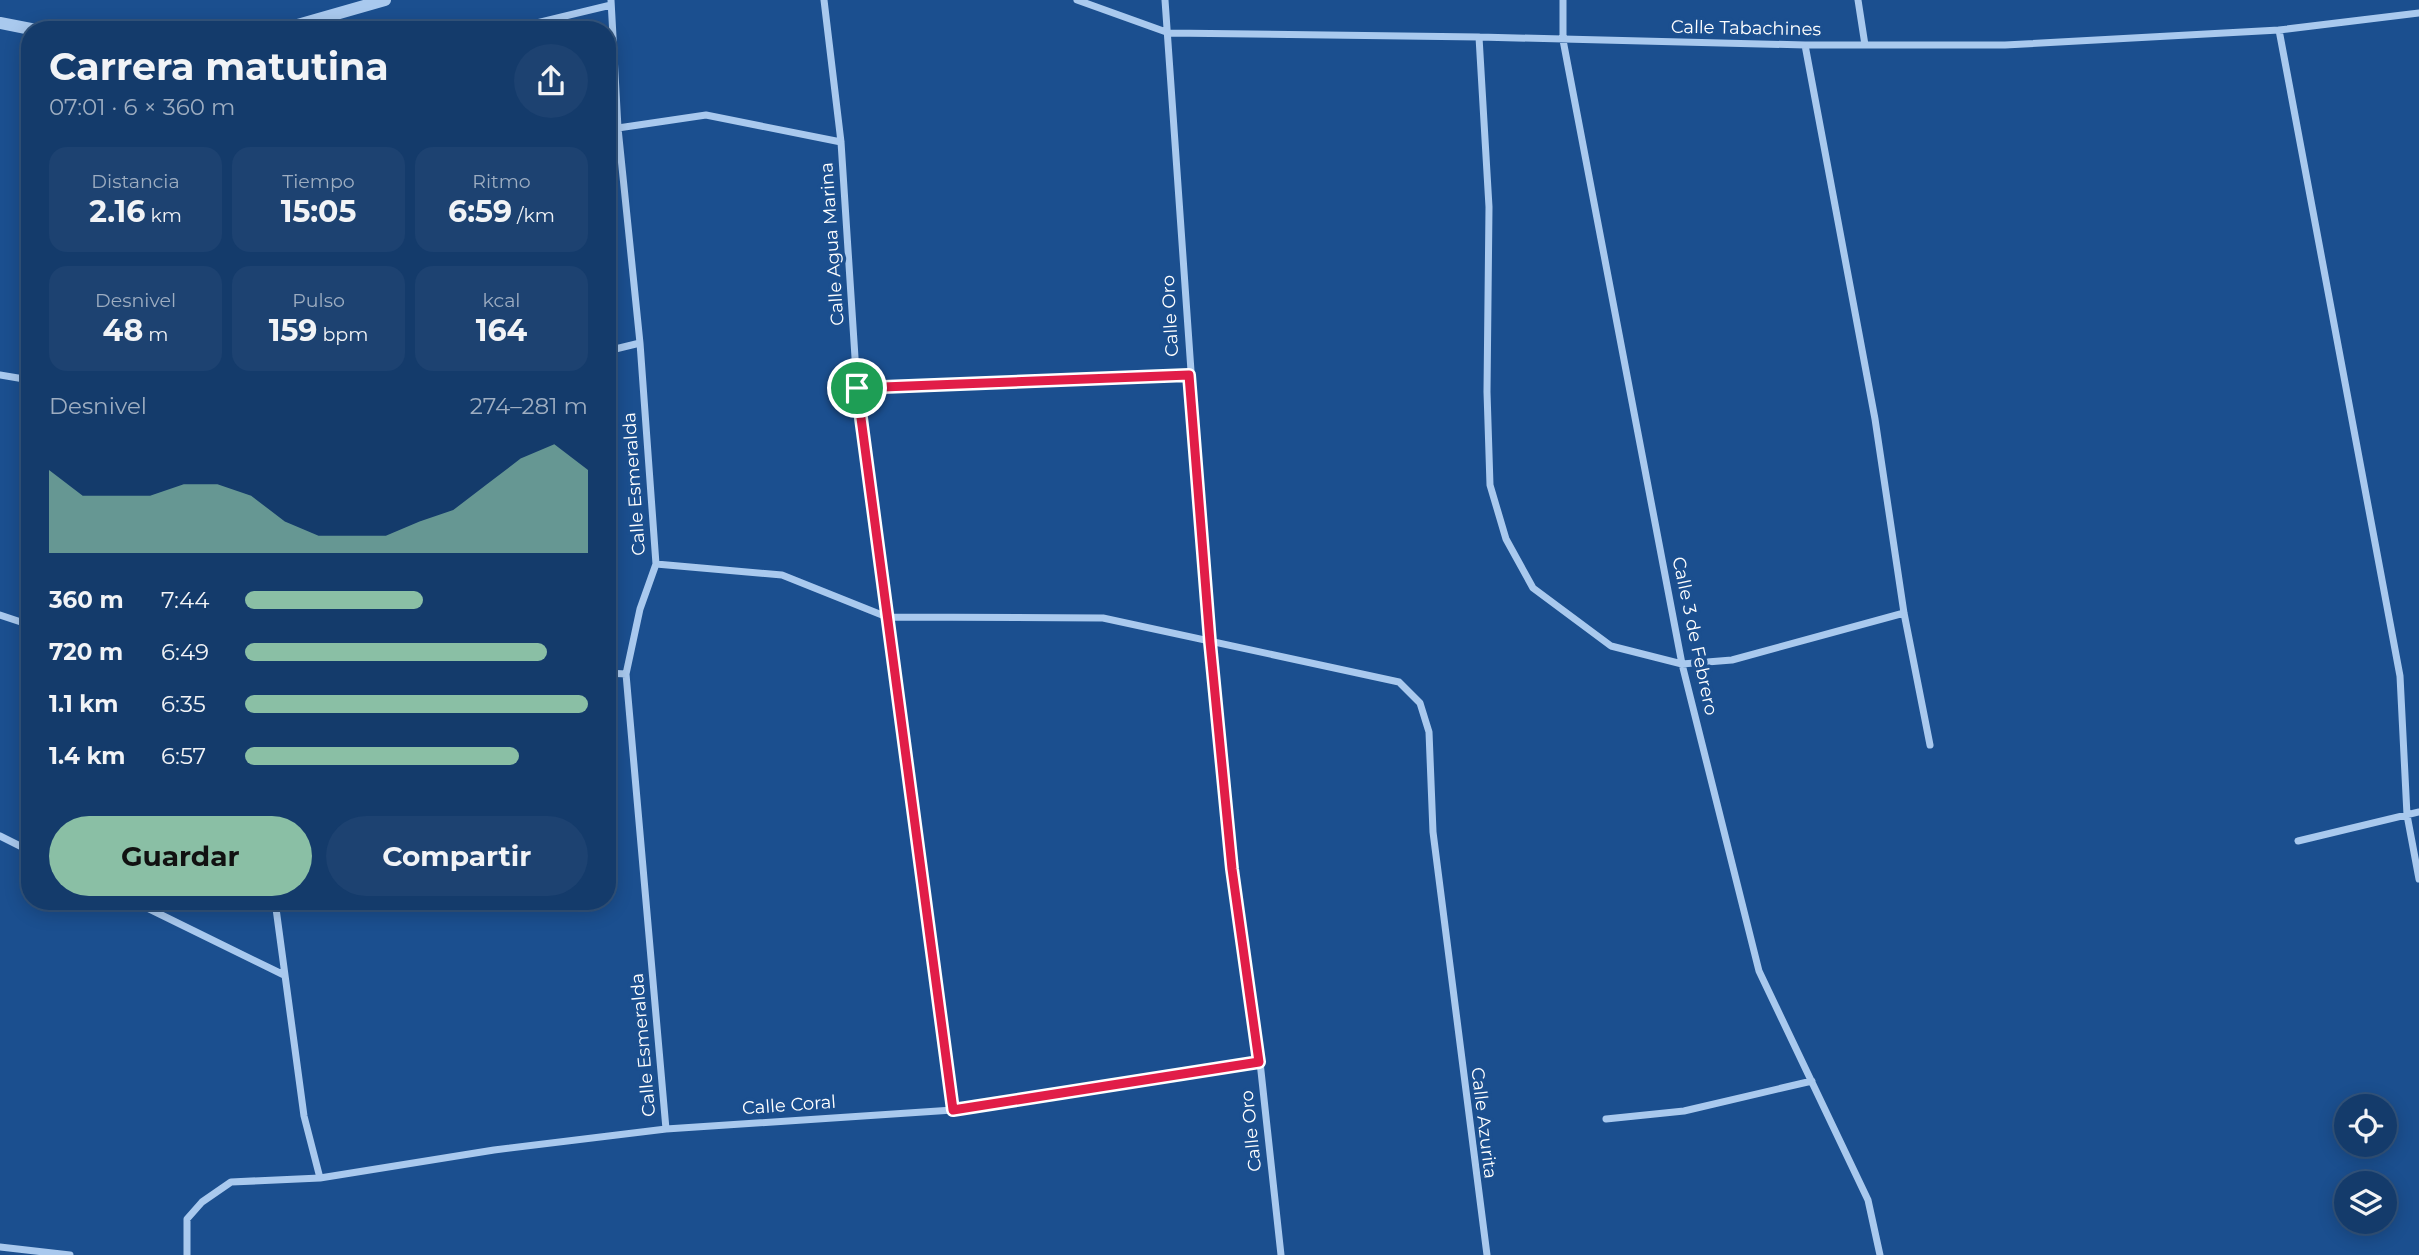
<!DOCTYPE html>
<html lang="es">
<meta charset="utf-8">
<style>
:root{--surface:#143b6b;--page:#1d4271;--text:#f1f3f6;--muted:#9dadc1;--line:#33557e;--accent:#8abfa5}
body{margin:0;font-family:Montserrat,sans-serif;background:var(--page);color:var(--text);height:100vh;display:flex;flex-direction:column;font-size:26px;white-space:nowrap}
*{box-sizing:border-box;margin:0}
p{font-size:23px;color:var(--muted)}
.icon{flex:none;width:38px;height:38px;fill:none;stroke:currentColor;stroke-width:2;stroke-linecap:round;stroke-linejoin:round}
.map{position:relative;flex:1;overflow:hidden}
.sheet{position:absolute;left:21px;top:21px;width:595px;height:889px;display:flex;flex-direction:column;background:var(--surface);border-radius:28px;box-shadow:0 4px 18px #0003,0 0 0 2px var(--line)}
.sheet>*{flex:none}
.controls{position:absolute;left:2334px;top:1094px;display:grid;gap:14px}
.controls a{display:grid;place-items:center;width:63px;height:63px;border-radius:50%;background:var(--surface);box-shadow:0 4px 18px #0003,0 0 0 2px var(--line);font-size:35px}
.pin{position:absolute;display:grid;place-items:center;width:60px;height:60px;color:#fff;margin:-30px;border:4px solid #fff;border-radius:50%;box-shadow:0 2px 7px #0007}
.round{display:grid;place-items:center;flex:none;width:74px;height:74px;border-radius:37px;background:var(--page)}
.head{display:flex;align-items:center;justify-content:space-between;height:119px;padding:0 28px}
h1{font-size:38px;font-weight:700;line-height:52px}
.figures{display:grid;grid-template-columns:repeat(3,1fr);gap:10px;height:119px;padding:7px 28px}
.figures div{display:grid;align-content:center;border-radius:18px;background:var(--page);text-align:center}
.figures b{font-size:30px;font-weight:700}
.figures small{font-size:19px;font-weight:400}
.figures p{font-size:19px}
.chart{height:196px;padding:14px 28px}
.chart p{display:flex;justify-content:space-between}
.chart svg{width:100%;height:126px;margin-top:7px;fill:var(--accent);opacity:.7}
.button{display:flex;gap:14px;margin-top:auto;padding:14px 28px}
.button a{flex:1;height:80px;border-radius:42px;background:var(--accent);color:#111;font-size:28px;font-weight:700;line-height:80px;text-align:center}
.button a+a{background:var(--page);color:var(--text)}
ul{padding:0 28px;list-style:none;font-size:23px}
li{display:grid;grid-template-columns:112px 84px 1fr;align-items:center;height:52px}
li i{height:18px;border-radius:9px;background:var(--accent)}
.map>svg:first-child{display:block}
</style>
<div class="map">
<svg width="2419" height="1255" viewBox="0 0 2419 1255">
<rect width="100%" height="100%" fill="#1b4f8f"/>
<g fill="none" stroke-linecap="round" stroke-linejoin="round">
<path stroke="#a9c9ee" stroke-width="7" d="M611,0L618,128L640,343L656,564L640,609L626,674L666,1129
M824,0L841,142L857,388L953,1110
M1077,0L1169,33L1479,37L1805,45H2005L2279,30L2419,13
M1165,0L1210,642L1232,869L1260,1062L1281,1255
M1563,0V40L1682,664L1759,971L1868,1200L1880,1255
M1858,0L1865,45
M507,30L611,5
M2279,30L2400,676L2407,815L2419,879
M1479,37L1489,207L1487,392L1490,485L1506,539L1533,588L1611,646L1682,664L1732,660L1904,613
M1805,45L1875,419L1904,613L1930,745
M618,128L706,115L841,142
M607,351L640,343
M0,375L30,380
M857,388L1189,375
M656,564L782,575L887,617L1103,618L1399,682L1420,703L1429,732L1433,832L1487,1255
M0,615L30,625
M607,673L626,674
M0,836L30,851
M2298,841L2419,812
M133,901L284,975
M1606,1119L1684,1111L1812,1081
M320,1178L494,1150L666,1129L953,1110L1260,1062
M0,1247L70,1255
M187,1255V1219L202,1202L231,1182L320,1178L304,1116L275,901"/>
<path stroke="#a9c9ee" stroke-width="12" d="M0,23L36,30
M280,30L385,0"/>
</g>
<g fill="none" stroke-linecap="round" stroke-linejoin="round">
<g stroke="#fff" stroke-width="14">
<path id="route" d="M1189,375L1210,642L1232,869L1259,1062L953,1110L857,388Z"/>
</g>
<use href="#route" stroke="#e11d48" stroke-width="9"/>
</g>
<g text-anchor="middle" stroke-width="7" stroke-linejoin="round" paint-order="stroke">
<g font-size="18" fill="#fff" stroke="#1b4f8f">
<text transform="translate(1746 28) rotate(1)" y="6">Calle Tabachines</text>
<text transform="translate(832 244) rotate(-94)" y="6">Calle Agua Marina</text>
<text transform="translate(1170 316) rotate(-93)" y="6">Calle Oro</text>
<text transform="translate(634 484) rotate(-94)" y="6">Calle Esmeralda</text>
<text transform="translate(1695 636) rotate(78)" y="6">Calle 3 de Febrero</text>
<text transform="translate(643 1045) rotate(-95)" y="6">Calle Esmeralda</text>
<text transform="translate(789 1105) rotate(-4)" y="6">Calle Coral</text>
<text transform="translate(1484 1123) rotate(83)" y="6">Calle Azurita</text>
<text transform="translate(1251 1131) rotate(-96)" y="6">Calle Oro</text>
</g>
</g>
</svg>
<div class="controls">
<a><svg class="icon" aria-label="locate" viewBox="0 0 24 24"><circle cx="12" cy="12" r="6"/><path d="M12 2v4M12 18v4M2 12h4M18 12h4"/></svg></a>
<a><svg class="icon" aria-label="layers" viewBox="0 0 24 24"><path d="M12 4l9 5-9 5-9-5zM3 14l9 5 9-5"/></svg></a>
</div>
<div class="pin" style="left:857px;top:388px;background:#1e9e55"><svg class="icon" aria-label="arrive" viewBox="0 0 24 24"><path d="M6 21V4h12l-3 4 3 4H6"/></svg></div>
<section class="sheet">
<div class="head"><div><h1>Carrera matutina</h1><p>07:01 · 6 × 360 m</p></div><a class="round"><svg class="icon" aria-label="share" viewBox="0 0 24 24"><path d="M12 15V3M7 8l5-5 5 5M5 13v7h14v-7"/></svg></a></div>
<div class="figures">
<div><p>Distancia</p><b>2.16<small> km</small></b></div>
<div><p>Tiempo</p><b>15:05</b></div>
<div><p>Ritmo</p><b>6:59<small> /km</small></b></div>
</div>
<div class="figures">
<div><p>Desnivel</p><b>48<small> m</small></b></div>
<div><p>Pulso</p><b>159<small> bpm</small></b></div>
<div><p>kcal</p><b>164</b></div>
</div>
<div class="chart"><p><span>Desnivel</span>274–281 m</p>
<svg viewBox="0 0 160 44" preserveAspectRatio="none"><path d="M0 44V15L10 24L20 24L30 24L40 20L50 20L60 24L70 33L80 38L90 38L100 38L110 33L120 29L130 20L140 11L150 6L160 15V44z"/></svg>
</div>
<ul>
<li><b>360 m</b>7:44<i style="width:52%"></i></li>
<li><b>720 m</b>6:49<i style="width:88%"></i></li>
<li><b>1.1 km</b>6:35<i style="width:100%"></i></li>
<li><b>1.4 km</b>6:57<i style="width:80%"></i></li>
</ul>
<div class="button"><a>Guardar</a><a>Compartir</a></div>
</section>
</div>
